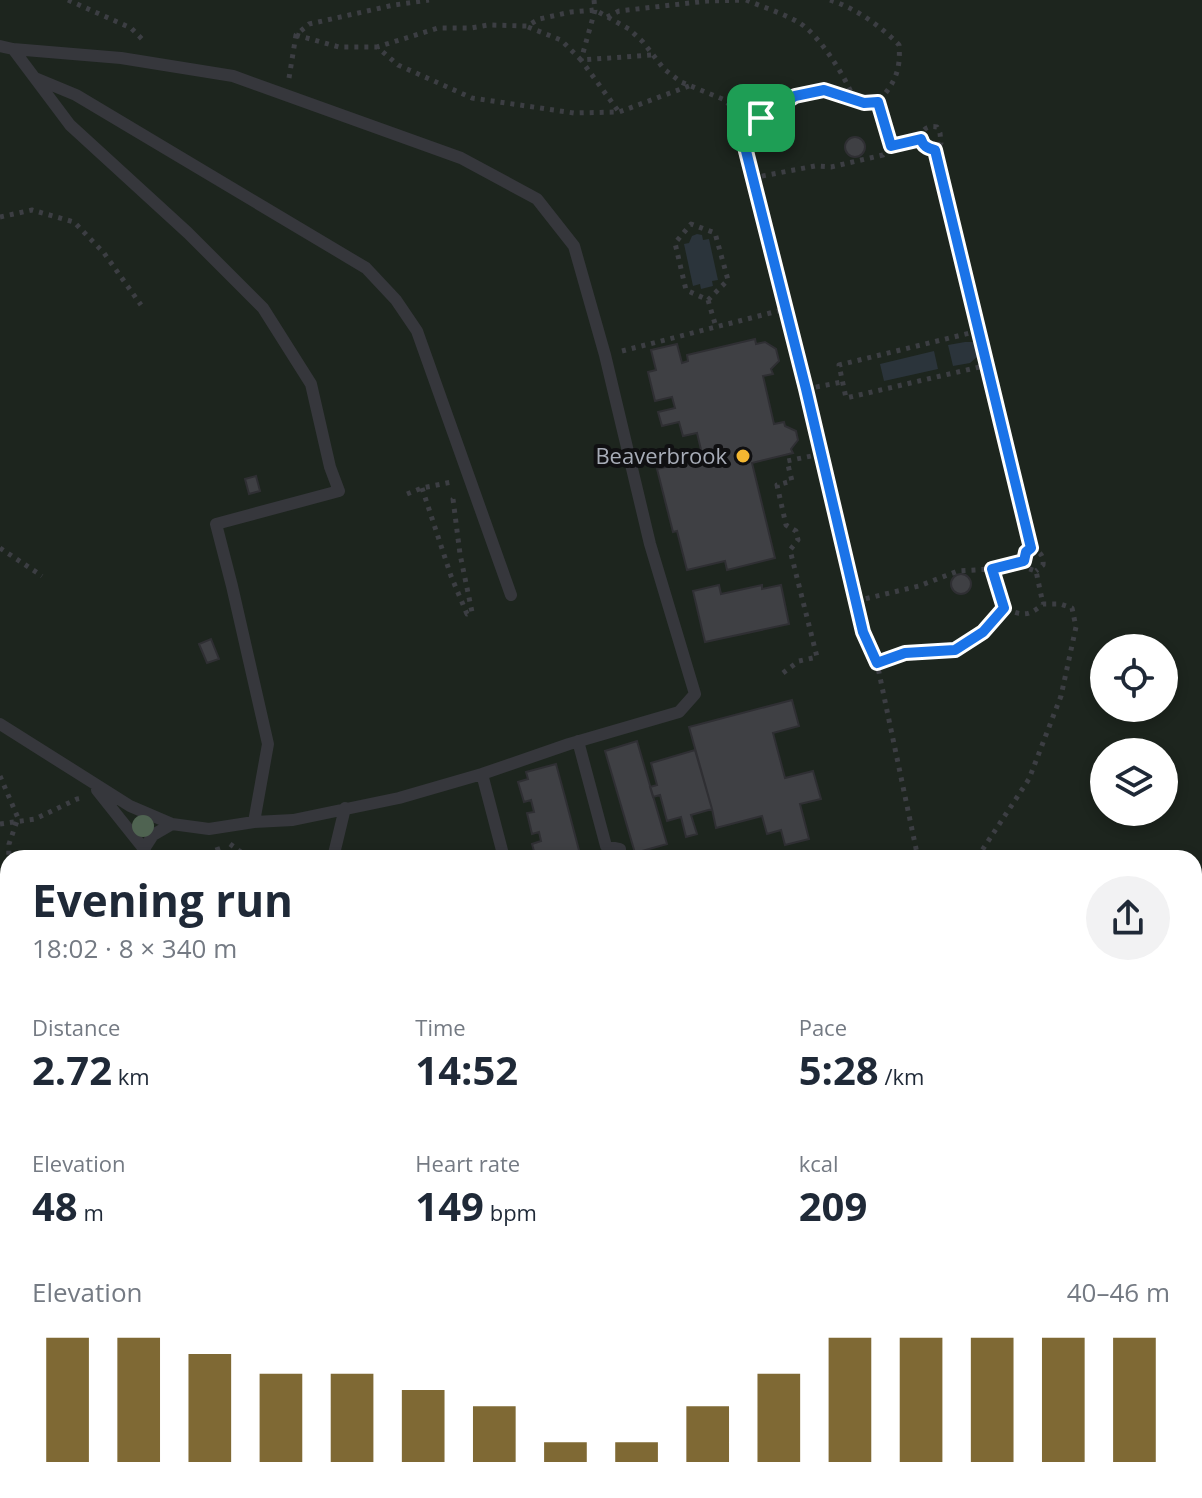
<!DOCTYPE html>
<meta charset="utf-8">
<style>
:root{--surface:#fff;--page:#f2f2f3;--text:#1f2937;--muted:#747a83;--accent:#7f6934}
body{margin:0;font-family:"Open Sans",sans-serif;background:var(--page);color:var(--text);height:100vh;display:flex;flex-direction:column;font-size:30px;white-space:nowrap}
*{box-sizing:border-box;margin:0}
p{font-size:26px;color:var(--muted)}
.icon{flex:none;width:44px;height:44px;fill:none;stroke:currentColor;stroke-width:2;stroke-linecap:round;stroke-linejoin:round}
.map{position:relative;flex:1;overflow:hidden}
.panel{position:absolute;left:0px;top:850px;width:1202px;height:648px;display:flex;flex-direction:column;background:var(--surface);border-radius:24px 24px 0 0;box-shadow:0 4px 12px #0003}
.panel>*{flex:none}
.fabs{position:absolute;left:1090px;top:634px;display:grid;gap:16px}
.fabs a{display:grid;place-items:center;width:88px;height:88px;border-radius:50%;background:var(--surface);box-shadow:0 4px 12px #0003;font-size:40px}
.pin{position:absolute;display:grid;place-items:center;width:68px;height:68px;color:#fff;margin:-34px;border-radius:16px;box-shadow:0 4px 12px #0006}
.round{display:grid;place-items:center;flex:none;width:84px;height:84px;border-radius:42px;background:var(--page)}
.summary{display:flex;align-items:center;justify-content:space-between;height:136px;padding:0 32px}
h1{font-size:44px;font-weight:700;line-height:60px}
.figures{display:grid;grid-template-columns:repeat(3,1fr);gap:12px;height:136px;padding:8px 32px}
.figures div{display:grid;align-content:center}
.figures b{font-size:40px;font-weight:700}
.figures small{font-size:22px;font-weight:400}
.figures p{font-size:22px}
.chart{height:224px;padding:16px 32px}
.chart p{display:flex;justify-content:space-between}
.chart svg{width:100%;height:144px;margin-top:8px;stroke:var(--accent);stroke-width:6}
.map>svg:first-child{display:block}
</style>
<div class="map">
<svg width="1202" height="1498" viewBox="0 0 1202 1498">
<rect width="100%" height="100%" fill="#151517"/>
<path fill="#1d251e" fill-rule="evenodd" d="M0,0H1202V1498H0ZM1104,648H1164V708H1104ZM1104,752H1164V812H1104ZM8,858H1194V1490H8Z"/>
<path fill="#2b343b" d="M697,234L702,235L703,240L709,239L718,280L712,281L713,286L701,289L700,284L693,286L684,244L689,243L692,236Z
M965,342H973L978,350L977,357L970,363L953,366L948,345Z
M934,351L938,369L884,381L880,364Z"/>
<path fill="#3f4044" stroke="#2f2f33" stroke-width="2" d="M845 147a10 10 0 1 1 20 0a10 10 0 1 1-20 0Z
M755,339L756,344L765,342L776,349L779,361L771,369L773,374L763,376L774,424L784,422L785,426L796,431L798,440L791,449L793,453L752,463L775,558L727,570L725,561L687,570L677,531L673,532L657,469L703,458L697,433L683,436L679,422L662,426L658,412L675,408L672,397L655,401L648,372L656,370L651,350L677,344L682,363L688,361L687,355Z
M256,476L260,491L249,494L245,479Z
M951 584a10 10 0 1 1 20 0a10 10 0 1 1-20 0Z
M719,585L721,594L762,585V589L781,585L789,624L705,642L693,591Z
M211,639L219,659L207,663L199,644Z
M792,700L799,726L773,733L785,778L813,771L821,799L800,804L809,839L785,845L781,830L767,834L762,816L716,828L712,809L689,727Z
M637,741L667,844L635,853L605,751Z
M695,750L712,809L691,815L697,834L686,837L681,817L667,821L660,795L653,797L650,787L657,785L651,763Z
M556,764L565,797L581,858H536L535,855L532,844L541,841L539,832L532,834L527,813L534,812L531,800L524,802L518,782L528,779L526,772Z
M789,1490H889V1498H809L811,1495Z"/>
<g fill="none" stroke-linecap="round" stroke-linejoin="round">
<path stroke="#3c3e43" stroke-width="5" stroke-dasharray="4 6" stroke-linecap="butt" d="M68,0L131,28L145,42
M594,0L595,10L581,60L619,112
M746,0C763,7 782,13 798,22C818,33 845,76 853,97
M830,0C855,8 881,26 899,45C901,70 895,83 878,102
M607,17L619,11L707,1L744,0
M528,27L561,40L581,60L652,55
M296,35L339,47H377
M289,78L296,35L309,24L394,5L429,0
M689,86L619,112L574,113L472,98L398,65L377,47L438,28H471L488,25L527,26L539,19L571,12L595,10L629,29L643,42L664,69L681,82L725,100L738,114L745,134V147L752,178L806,389L863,632L877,663L918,858
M745,134L761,118L795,96L824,90L864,103L878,102L891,146
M921,139C921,129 928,125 937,127L940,133L941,143L935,150
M752,178L815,166L831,167L883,155L891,146L916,139H921C923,146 927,148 935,150L1031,548L1026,552L1024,561L992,569L958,571L919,586L856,601
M0,217L32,210L74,222L104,253L141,305
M708,300L728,280L715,233L691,224L675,243L686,290L708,300L716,327
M978,331L839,365L846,398L988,365
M622,351L786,309
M806,389L842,382
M422,488L451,576L467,614L472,612L460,554L453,499L456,496
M407,494L422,488L452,482
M0,548L42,576
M1031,548C1040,552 1044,555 1043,565L1036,571
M1024,561L1027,568L1036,571L1043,604
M877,663L905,653L955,650L983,632L1004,608L992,569
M783,673L799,661L817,657L790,550L798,540L796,531L786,525L777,485L792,481L787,461L821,454
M0,776L18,818L9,844L8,883
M0,824L35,819L77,799L82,798
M230,844L249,858
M217,847L221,858
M977,858L1029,779L1061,696L1076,627L1072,608L1060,604H1043C1028,617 1022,616 1004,608
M0,922L8,891
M0,1042L8,1040
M0,1127L8,1135
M608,1490L616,1498"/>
<path stroke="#36373c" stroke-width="12" d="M0,46L13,49L121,58L233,76L461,158L537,199L574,246L605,355L650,544L695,694L679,712L569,744L482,774L399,798L293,820L254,822L209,829L172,824L130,806L0,724
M13,49L70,125L188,233L263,308L311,384L330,467L339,491L216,524L232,586L268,744L254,822
M35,78L76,95L366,268L396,300L417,331L511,595
M578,741L606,846L620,849
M482,774L504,858
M97,790L144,849L148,858
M144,849L153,835L172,824
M333,858L345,808"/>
</g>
<circle fill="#4f6351" cx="143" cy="826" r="11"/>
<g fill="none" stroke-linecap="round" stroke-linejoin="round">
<g stroke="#fff" stroke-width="16">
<path id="route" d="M824,90L864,103L878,102L891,146L921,139C923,146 927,148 935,150L1031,548L1026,552L1024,561L992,569L1004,608L983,632L955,650L905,653L877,663L863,632L806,389L745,147V134L761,118L795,96Z"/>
</g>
<use href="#route" stroke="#1a73e8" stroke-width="10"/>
</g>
<circle fill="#f4b731" stroke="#101012" stroke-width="3" cx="743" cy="456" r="8"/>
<g text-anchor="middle" stroke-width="8" stroke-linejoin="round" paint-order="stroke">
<g font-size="22" fill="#a7acb7" stroke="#101012" text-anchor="end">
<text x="727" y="464">Beaverbrook</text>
</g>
</g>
</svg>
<div class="fabs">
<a><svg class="icon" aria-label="locate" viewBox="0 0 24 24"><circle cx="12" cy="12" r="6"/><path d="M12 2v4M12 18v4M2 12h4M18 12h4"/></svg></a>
<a><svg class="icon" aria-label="layers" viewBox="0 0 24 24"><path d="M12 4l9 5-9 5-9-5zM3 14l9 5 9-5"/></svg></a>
</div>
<div class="pin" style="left:761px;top:118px;background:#1e9e55"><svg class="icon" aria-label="arrive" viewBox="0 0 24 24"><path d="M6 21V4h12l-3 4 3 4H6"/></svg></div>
<section class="panel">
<div class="summary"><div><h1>Evening run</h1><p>18:02 · 8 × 340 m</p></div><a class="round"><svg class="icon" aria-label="share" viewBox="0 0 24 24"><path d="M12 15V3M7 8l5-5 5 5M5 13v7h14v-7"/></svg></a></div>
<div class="figures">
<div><p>Distance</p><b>2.72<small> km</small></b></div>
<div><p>Time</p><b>14:52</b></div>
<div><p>Pace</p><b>5:28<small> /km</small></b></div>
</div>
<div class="figures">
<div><p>Elevation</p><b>48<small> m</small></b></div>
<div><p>Heart rate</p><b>149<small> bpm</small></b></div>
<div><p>kcal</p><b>209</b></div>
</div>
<div class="chart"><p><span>Elevation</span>40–46 m</p>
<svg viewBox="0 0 160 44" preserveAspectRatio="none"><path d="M5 44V6M15 44V6M25 44V11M35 44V17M45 44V17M55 44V22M65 44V27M75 44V38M85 44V38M95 44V27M105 44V17M115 44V6M125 44V6M135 44V6M145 44V6M155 44V6"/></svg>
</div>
</section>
</div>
